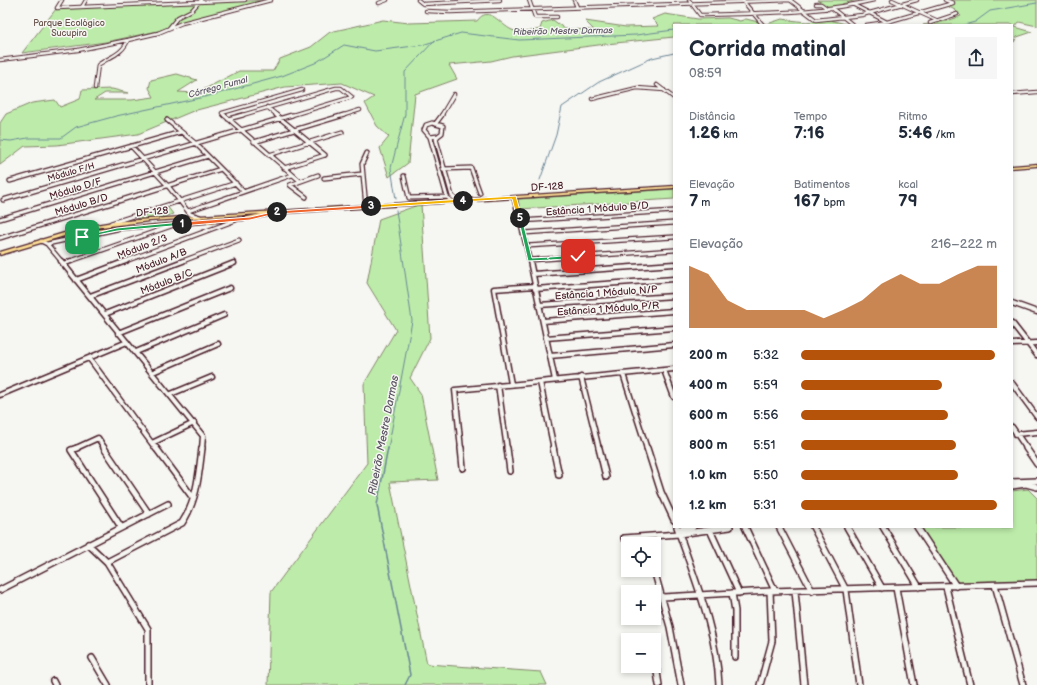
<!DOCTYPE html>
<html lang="pt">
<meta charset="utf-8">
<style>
:root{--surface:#fff;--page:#f6f6f7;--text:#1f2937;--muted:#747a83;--accent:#b45309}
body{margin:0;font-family:"Balsamiq Sans",sans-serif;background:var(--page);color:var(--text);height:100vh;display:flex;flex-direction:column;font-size:15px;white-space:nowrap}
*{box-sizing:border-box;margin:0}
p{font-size:13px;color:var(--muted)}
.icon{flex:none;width:22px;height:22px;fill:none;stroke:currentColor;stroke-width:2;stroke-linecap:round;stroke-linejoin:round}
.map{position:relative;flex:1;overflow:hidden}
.drawer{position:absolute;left:673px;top:24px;width:340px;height:504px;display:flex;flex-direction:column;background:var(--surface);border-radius:0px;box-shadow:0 2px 6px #0003}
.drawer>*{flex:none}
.fabs{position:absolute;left:621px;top:537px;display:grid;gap:8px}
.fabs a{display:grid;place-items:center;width:40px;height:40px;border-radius:0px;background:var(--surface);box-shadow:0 2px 6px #0003;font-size:20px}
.pin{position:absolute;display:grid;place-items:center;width:34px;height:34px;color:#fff;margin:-17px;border-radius:8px;box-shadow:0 2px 6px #0006}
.km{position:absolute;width:20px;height:20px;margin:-10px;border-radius:50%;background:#222;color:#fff;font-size:11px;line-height:20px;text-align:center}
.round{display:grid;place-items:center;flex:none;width:42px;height:42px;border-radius:0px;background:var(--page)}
.overview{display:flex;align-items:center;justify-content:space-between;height:68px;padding:0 16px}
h1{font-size:22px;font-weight:600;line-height:30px}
.metrics{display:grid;grid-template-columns:repeat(3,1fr);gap:6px;height:68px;padding:4px 16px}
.metrics div{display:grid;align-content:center}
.metrics b{font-size:17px;font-weight:600}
.metrics small{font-size:11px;font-weight:400}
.metrics p{font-size:11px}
.chart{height:112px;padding:8px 16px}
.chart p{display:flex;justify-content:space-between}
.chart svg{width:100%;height:72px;margin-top:4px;fill:var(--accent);opacity:.7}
ul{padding:0 16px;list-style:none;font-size:13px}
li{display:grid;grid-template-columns:64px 48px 1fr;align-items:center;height:30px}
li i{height:10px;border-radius:5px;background:var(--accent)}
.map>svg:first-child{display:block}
</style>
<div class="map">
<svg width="1037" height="685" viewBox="0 0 1037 685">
<rect width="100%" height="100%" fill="#f6f6f2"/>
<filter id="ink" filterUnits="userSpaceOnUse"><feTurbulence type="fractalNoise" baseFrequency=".025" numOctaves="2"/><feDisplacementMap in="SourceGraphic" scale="8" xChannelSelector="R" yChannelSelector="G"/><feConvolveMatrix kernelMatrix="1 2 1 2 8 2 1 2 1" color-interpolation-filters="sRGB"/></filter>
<g filter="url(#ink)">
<path fill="#bdecaa" stroke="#84866a" d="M269,0L185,22L158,31L106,42L22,53L56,9Z
M817,0H857L842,4L844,6L829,8Z
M950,0H1037V26L1019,22L1015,27L1032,32L1017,37L1014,42H1012V25H923L947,21L961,16L955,10L949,7L955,3Z
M665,14L698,19L728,18L740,21L746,19L767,24L782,19L806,22L830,20L850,25H674V37L606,44L512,56L491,61L449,65L457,79L415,94L408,163L389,177L380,148L389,137L377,126L365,103L374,97L342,83L285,87L193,111L138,134L57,145L25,146L0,165V123L6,114L32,103L55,100L60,107L80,99L82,90L112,89L128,93H105L94,100H132L154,97L149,88L151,80L177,74L197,80L178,92L197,93L239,71H273L280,59L311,47L330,32L383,20L409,23L477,21C489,4 500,25 512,30C521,34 531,31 540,29L542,23L553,20L565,29L594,30L585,21L626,27L659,26L652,19Z
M674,189V199L520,209L518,199Z
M421,204L430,338L410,378L421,394L438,480L390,482L427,664L541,672L547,685H268L271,592L367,463L364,384L396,330L367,283L379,219Z
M167,206L173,214C162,218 147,221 136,218Z
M1028,489L1037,498V582L957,585L920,527H1012V491Z"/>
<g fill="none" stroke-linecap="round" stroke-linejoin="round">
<path stroke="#6a8696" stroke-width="1" d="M964,25L975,22L990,11L1037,3
M0,140L11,141L28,138H61L76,127L116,116L209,96L282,76L315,63L344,45L375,51L422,45L461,33L519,40L636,35L674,30
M540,180L556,135L562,107L599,82L652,58L674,53
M396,199L391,168L405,114V72L435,40
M388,449L412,321L396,210"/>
<path stroke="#6a8696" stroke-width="1.5" d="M388,448L377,505L410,675L405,685"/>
<g stroke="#4a1f2b" stroke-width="4.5">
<path id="minor-far3" d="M418,0L423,4L500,0
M529,0L535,17H557
M574,0L577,7
M689,0L700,15C759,13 817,14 874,0
M790,0L816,20L862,15L917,0
M892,0L938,21
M743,1L763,25
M379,3L387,0
M816,4H821L828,9
M854,5L887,22
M82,7L86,0
M57,8L245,0
M57,8L62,0
M833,9L853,25
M426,11L450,12L791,0
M930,23L957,14
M866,25L887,22L953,3L945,0
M169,28L178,17L192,10L201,0
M0,60L78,50L128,40L158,33L182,23L271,0
M657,85L674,98
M95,88L98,65C109,57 123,54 128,40
M1012,94L1037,92
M592,99L637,88L664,90
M267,107L278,116
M225,116L222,113L302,90
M239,116L336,88H341L352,97
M289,116L352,97
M341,116L360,110
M441,116L454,94"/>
</g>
<g stroke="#4a1f2b" stroke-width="5.5">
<path id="minor-far2" d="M224,115L300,181
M276,115L325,155
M228,119L243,115
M167,120L195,143L243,191
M432,123L443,126L442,133L438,136L430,137L424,130L426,125Z
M436,123L442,115
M438,136L436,139L452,196L458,201
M430,137L447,197L452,201
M254,142L344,115
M131,146L168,186L190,214L200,217
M269,155L342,132
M284,168L325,155
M443,169L471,168L480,193
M404,176L409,198L447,197
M324,178L362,174
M10,181L181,132
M306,197L290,185L318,175
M514,198L530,262
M3,200L292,115
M366,207L362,164L367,153
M188,211L292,175
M0,219L208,156
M520,221L674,211
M111,223L236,183
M523,233L674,223
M0,238L221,169
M41,241L47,244L62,262
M47,244L117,229
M527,246L674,237
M530,260L674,250
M68,262L174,225
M123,262L236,220
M180,262L239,240"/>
</g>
<g stroke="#4a1f2b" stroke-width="7">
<path id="minor-far1" d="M61,261L203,436L202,449
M530,261L555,380
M63,264L71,261
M533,274L674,264
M76,280L126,261
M535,289L674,279
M90,296L183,261
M1012,303L1037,312
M539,305L674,296
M105,314L234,263
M543,321L674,311
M1012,323L1037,355
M118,333L230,288
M546,338L674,328
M1012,344L1037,343
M136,352L224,315
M550,356L674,345
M89,358L156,449
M664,370L674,397
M153,372L218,344
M623,374L647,449
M581,377L599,449
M540,382L554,449
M1012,383L1037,417
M511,384L494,289L535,286
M498,385L507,449
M171,394L212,377
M0,395L127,342
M1012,427L1027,449
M1016,434L1037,432
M152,443L194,423
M74,449L98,438L105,449
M461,449L455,390L674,369"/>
</g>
<g stroke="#4a1f2b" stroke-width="8">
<path id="minor" d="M77,448L71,450L121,527
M104,448L149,514
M156,448L193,498
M461,448L463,468
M507,448L510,471
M553,448L559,475
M599,448L606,477
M647,448L661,492L674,520
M1026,448L1037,464
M1012,482L1037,481
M1012,486L1026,484L1037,487
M677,527C694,577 717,632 719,685
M745,527L775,591
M779,527L812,591
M813,527L846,590L859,685
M847,527L882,588
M883,527L919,587
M917,527L956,586
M678,529L693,527
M710,530L739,593
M624,538L679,534L730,527
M643,538L645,544
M88,544L107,562L148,629V685
M107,562L182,523C197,501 199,473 202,448
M654,570L670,627L681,685
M995,585L1023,685
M946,587L970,685
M896,588L914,685
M0,590L168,504
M795,591L804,685
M732,593L735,611V657
M663,597L770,591L1037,583
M92,658L108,685
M657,672L659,685
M53,681L55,685
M760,685L772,641L770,591"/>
</g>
<g stroke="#4a1f2b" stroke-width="2.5">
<path id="major" d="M1037,164V166L1012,168V166Z
M674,186V188L267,214V216L243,220L91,232L89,231L91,230L243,218L261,214L150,221L101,227L78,232L0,255V252L64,233L89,226L113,222L150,219Z"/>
</g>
<use href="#minor-far3" stroke="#f6f6f2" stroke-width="2.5"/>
<use href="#minor-far2" stroke="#f6f6f2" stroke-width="3"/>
<use href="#minor-far1" stroke="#f6f6f2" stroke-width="4"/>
<use href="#minor" stroke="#f6f6f2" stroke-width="5"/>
<use href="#major" fill="#fcde96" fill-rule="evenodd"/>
</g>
</g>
<path fill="#22a559" stroke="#fff" d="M182,222L183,223V225L117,231L82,238L79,237L117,228Z"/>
<path fill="#f0652b" stroke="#fff" d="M277,211L280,212L279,213L250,220L182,226L179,224L182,222L250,217Z"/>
<path fill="#f0652b" stroke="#fff" d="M371,205H373V208L277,214L274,212L277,211Z"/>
<path fill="#f5b400" stroke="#fff" d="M463,199L465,201V202L371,208L368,206L371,205Z"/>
<path fill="#f5b400" stroke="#fff" d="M516,196L522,218L520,220L517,218L512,199L463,202L460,201L463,199Z"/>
<path fill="#22a559" stroke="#fff" d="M518,217L522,218L532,258L550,257H552V260L528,261Z"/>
<path fill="#22a559" stroke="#fff" d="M578,255H580V258L550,260L547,258L550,257Z"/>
<g text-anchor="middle" stroke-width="3" stroke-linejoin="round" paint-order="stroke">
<g font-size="9" fill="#67524b" stroke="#f6f6f2">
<text x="69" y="26">Parque Ecológico<tspan x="69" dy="10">Sucupira</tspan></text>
</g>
<g font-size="9" font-style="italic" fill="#5a5361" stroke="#f6f6f2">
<text transform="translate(563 31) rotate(-1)" y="3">Ribeirão Mestre Darmas</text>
<text transform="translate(218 87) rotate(-15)" y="3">Córrego Fumal</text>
</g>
<g font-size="9" fill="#4a1f2b" stroke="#f6f6f2">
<text transform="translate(71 172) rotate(-16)" y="3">Módulo F/H</text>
</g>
<g font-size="10" fill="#4a1f2b" stroke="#f6f6f2">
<text transform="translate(547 186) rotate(-4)" y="4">DF-128</text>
<text transform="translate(75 188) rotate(-17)" y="4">Módulo D/F</text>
<text transform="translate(81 204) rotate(-17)" y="4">Módulo B/D</text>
<text transform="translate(597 208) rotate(-4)" y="4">Estância 1 Módulo B/D</text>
<text transform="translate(152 211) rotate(-5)" y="4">DF-128</text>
<text transform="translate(142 246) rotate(-21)" y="4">Módulo 2/3</text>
<text transform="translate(161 260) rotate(-21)" y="4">Módulo A/B</text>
<text transform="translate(166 281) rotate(-21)" y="4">Módulo B/C</text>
<text transform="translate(606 292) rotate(-4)" y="4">Estância 1 Módulo N/P</text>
<text transform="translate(608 308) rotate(-4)" y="4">Estância 1 Módulo P/R</text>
</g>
<g font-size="11" font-style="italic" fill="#5a5361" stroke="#f6f6f2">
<text transform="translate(383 435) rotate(-79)" y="4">Ribeirão Mestre Darmas</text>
</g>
</g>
</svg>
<div class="fabs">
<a><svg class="icon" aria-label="locate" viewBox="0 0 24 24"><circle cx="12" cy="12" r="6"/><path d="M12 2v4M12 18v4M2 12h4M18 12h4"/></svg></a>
<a>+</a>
<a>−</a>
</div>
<div class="pin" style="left:82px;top:237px;background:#1e9e55"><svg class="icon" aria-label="arrive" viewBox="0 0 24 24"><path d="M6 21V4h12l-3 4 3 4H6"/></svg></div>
<div class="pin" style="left:578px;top:256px;background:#d93025"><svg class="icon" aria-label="check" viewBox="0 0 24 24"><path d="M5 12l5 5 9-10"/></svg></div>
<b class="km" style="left:182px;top:224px">1</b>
<b class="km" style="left:277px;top:212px">2</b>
<b class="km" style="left:371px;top:206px">3</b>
<b class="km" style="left:463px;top:201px">4</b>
<b class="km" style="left:520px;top:218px">5</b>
<section class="drawer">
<div class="overview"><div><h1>Corrida matinal</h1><p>08:59</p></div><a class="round"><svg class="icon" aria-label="share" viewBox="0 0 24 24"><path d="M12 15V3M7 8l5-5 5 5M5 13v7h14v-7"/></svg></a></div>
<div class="metrics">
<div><p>Distância</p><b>1.26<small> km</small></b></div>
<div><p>Tempo</p><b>7:16</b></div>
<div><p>Ritmo</p><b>5:46<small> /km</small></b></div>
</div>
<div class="metrics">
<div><p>Elevação</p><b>7<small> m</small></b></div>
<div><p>Batimentos</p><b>167<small> bpm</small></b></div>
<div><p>kcal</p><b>79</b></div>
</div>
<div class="chart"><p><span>Elevação</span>216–222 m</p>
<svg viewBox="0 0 160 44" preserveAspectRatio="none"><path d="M0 44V6L10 11L20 27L30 33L40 33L50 33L60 33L70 38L80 33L90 27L100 17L110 11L120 17L130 17L140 11L150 6L160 6V44z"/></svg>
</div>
<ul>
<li><b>200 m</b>5:32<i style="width:99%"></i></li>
<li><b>400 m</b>5:59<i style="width:72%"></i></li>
<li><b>600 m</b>5:56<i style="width:75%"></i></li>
<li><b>800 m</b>5:51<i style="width:79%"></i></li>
<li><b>1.0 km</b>5:50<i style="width:80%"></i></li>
<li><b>1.2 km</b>5:31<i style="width:100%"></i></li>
</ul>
</section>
</div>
